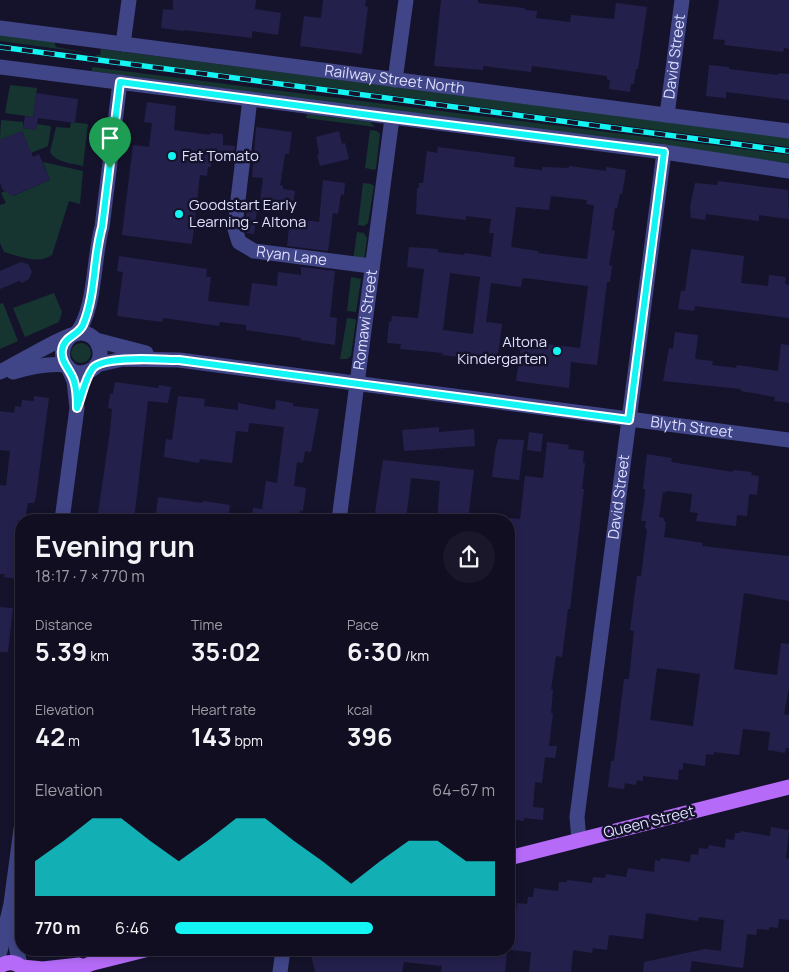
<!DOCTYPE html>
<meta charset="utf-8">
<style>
:root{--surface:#100e20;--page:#191729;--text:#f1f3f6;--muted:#9c9ca5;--line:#302e3e;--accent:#14f4f3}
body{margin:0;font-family:Manrope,sans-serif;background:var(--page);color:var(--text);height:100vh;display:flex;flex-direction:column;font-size:19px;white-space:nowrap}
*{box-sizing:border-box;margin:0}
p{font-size:16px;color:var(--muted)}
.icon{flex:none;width:28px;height:28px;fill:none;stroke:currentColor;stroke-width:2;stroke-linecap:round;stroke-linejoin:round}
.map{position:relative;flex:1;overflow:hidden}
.panel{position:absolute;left:15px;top:514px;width:500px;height:442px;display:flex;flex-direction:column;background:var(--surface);border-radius:20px;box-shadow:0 2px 8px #0003,0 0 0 1px var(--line)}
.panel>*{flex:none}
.pin{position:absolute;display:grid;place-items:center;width:42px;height:42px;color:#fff;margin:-51px -21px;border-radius:50% 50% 50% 0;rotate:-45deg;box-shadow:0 0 5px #0007}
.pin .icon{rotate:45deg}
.round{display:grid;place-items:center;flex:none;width:52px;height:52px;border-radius:26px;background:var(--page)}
.head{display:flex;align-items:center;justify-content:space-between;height:85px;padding:0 20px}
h1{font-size:28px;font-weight:700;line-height:38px}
.metrics{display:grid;grid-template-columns:repeat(3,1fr);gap:8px;height:85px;padding:5px 20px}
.metrics div{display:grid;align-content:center}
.metrics b{font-size:25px;font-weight:700}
.metrics small{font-size:14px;font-weight:400}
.metrics p{font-size:14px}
.chart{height:140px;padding:10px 20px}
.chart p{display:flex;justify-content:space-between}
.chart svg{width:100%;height:90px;margin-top:5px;fill:var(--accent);opacity:.7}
ul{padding:0 20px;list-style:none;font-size:16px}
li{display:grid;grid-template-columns:80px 60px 1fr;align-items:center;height:38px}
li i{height:12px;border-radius:6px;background:var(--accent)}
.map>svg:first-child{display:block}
</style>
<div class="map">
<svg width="789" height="972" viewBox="0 0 789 972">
<rect width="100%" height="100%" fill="#15132b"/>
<path fill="#163531" d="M0,35L54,42L56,47L88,53L0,41Z
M101,49L789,138V147L96,57V55H100Z
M92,67L789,155V163L92,71Z
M10,85L37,88L33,117L5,113Z
M307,114L370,122L375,127L306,118Z
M1,120L23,122V128L36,130L37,124L50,126L51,127L48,146L31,153L22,131L0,140Z
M71,122L88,124L83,166C71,163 57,163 50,152L56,127L70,128Z
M370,130L377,131L380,134L376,168L375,170L365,168Z
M43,162L83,171L80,204L69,201L52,255C37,265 20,256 4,252L0,243V205L6,203L1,193L5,191L13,196L50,180Z
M363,183L371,184L374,186L368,223L364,226L358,225Z
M357,232L364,233L367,238L364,261H353Z
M351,277L361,279L356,312L347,311Z
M54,293L62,312L59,322L25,337L13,308Z
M3,303L18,341L0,349V304Z
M347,318L355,319L356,320L351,356L347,359H340Z
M71 353a10 10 0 1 1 20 0a10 10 0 1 1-20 0Z"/>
<path fill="#24204c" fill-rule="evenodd" d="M173,0H256L255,9L281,13L278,35L252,31V38L184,30V31L161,28L163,9L173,10Z
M323,0H366L365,6L368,7L362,54L300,46L304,16L321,18Z
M441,0H478V3L524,8L526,10L537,11L536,18L570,22L571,15L614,19L616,3L647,7L638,69H636L634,84H631L630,92L609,89L610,80L607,79V76L532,66L531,72L483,66V70L434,66Z
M719,0H789V49L784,48L783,52L724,45L725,40L713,39Z
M709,65L729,67V69L778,75V73L789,74V100L726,92V98L706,96Z
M36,93L78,99L75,123L38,118L36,130L23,128L25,116L33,117Z
M147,102L176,106L174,130L210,135V133L223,134V145L235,146L233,158L212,156L211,167H208L207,176L200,175L192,244L122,235L133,145L149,147L152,123L144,122Z
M256,127L292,132L289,154H285L282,174L277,175H282L280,185L283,186V189L295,191L293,206L260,202L263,178L252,177Z
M22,131L33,157L39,154L50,180L12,196L2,189L0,182V140Z
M339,131L342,144L345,143L349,159L320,166L317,155L319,154L316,137Z
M438,147L515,157L514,167L542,170V167L569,168V166L599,170L606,171V167L626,170L622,194H620L617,208H615L612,230L615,231L609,265L612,266L610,282H607L597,365L571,362L569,388L516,381L521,346L527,347L529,342L580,348L588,286L525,278L522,279L521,287L491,283L486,322L502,324L497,362L442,355L443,353L400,349L401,344L387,343L389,322H391L392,316L418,318L424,269L407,267L409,247L438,249V252L464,255L465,253L491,257L494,233H489L491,219L466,216V220L416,214L417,188H419V183H423L427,151L437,153ZM551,196L587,200L586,204L594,205L587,259L538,253V251L511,247L516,207L549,210ZM450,273L480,277L473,334L443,330Z
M323,180L345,183L344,195L341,194L338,214L333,213L328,251L287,246L290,218L319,222Z
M718,181L788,190L789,219L759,215V221L706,214L705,220L691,218L690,207L695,183L717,185Z
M247,207L257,209L254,234L246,233L245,228Z
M691,249L744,256L741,283L768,286L769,275L786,277L785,284L789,285V318L695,306L694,311L678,309L681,291H685Z
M119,256L207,269L206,277H211L208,301L249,306L252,283L277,286L278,272L301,275V267L335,271L330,317L337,318L335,345L301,340V338L246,330V325L220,322L219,326L163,318L162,322L117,316L123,272L117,271Z
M21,262L28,264L32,272L29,279L22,283L19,281L0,289V271Z
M675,332L698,335L695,359L713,361L712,365L736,368L737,365L778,371L781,344L789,345V403L774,401L775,397L741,391V389L663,381L669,348L673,349Z
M115,382L158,388L159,385L171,387L168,403L148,401L134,520H97L110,431L112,409L108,408L110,394H113Z
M34,396L49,398L36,496L34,503H28L25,520H18L14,546H18L16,564L21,571V576L17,579L4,577L5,574H0V485L6,486L10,451L0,450V411L14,413L15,406L21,407L22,400L34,401Z
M178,396L205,399L204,406L238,410V403L275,410L276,400L293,403V406L319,409L311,452L305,451L303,463L297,462L294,486L306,488L303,511L300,510L299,520H252L253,508L262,509L266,481L277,483L284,427L249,423L248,432L236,431L232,463L200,459L199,463L164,457L166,439L172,440Z
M439,427V432L474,429L475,446L404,451L402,430Z
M529,432L543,434L541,452L527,450Z
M498,439L524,440L519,480L492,477L496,445H497Z
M547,442L569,445L568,449L584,451L583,463H585L582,489H584L570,609H568L562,657L556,656L551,689L553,690L551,713H553L549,746H557L555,758L545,757L542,783L535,782L533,807L544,808L543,820L524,818V821L509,819V783L514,734L509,733V518L520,519L525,476L543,478Z
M647,454L672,458L671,462L733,472V470L752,472L751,475L759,476L757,495L749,494L747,516L737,515L736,526L696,521L698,513L690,512L692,494L667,491V492H663L659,517L664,518V521L666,522L664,537L703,543L702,546L789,556V601L744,593L734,669L777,675L781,643L789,644V687L784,714L789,715V748H786L785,753L768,750L770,732L743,729L739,755L714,752L713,755L706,754L705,766L683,763V770L679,769L678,780L643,776V781L637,780L636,785L625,783L624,789L608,787L611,761H614L624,679H629L634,631L630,630L637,576H641L647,529L645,528L646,521H641L645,494V489H643ZM657,668L700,674L693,726L650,720Z
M383,460L474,470L468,520H437L440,481L411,478L406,520H374Z
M158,497L203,503V501L230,505L228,520H201L156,514Z
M0,607L13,608L8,652H0Z
M771,827L789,830L786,858L789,859V920L779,919L778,928L769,927V930L757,929L756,935L747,934L743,968L692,961L690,972H643L644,962L705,949L721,951L724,920L699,917L698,921L646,913L643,939L609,935L607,950L593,948L592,953L573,950L571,972H529L531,952L509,950V912L516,913L517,903L527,904L528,897H533L534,888L558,891L559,882H567V880L592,883L593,877L605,878L606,874L626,877L628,868L654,872L655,860L660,861L661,858L690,862L691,854L698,855L699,848L708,849L709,845L725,848L726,839L734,840L735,833H740L741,831L770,836Z
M310,950H507L505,972H441L442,966L404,962L402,972H315Z"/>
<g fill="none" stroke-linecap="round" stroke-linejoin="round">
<g stroke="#404588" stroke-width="15">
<path id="s1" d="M0,28L789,131"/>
<path d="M123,44L129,0"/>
<path d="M0,67L664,152L789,171"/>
<path d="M395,80L406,0"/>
<path id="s2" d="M250,99L237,208L235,229L239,242L254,251L371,266"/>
<path id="s3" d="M667,115L682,0"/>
<path d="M76,334C96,310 93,258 102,227L120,82"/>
<path d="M96,340L146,353"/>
<path id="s4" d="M96,365L123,359L179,360L789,440"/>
<path d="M0,372C17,364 64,334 80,333C101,332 108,363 89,371C66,380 53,352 71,336"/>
<path d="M13,372C30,367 48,363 66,365"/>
<path d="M62,520L77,408L74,381L68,367"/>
<path id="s5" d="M339,520L392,118"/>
<path id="s6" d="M579,840L577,817L664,152"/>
<path d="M13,915L15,940L20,966"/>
<path d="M0,951L11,904L21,829"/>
<path d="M280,972L283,950"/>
</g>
<path stroke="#b56bf8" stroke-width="15" d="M509,858L789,787
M0,966C10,960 19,962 25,972
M22,967L43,969L79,965
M68,972L93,963L145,950"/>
<g stroke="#14f4f3" stroke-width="5.5">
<path id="rail" d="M0,47L789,151"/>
</g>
<use href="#rail" stroke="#15132b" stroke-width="4" stroke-dasharray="11" stroke-linecap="butt"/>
</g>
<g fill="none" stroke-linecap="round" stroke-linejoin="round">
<g stroke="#fff" stroke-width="10">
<path id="route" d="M120,82L392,118L664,152L629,420L179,360C162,360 105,355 93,368C85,378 82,396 77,408C77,399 77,390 74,381C71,370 60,362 62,350C64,336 78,336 83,325C96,294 93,258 102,227Z"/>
</g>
<use href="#route" stroke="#14f4f3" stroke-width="6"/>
</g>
<g fill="#14f4f3" stroke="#15132b" stroke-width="2">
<circle cx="172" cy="156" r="5"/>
<circle cx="179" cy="214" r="5"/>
<circle cx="557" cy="351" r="5"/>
</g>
<g text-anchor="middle" stroke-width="5" stroke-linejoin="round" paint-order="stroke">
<g font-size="15" fill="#dfdffe" stroke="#15132b">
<text dy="5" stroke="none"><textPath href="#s3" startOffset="59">David Street</textPath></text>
<text dy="5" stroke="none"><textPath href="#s1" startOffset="398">Railway Street North</textPath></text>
<text dy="5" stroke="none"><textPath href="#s2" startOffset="200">Ryan Lane</textPath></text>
<text dy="5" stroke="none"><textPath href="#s5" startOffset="202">Romawi Street</textPath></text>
<text dy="5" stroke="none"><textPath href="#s4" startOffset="601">Blyth Street</textPath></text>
<text dy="5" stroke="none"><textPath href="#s6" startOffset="346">David Street</textPath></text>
<text transform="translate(649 822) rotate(-14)" y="5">Queen Street</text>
</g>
<g font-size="15" fill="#dfdffe" stroke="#15132b" text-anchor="start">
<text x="182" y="161">Fat Tomato</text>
<text x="189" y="210">Goodstart Early<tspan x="189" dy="17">Learning - Altona</tspan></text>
<text x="547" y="347" text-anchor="end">Altona<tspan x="547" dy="17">Kindergarten</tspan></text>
</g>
</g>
</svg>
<div class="pin" style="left:110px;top:168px;background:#1e9e55"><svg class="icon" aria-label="arrive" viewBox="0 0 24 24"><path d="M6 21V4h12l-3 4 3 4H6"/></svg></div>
<section class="panel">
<div class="head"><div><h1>Evening run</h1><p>18:17 · 7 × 770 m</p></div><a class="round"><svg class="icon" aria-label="share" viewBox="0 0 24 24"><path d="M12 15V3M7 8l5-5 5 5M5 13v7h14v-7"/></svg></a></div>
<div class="metrics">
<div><p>Distance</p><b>5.39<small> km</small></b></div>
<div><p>Time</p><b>35:02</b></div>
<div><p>Pace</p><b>6:30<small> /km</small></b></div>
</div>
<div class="metrics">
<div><p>Elevation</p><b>42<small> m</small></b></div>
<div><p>Heart rate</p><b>143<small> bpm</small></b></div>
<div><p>kcal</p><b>396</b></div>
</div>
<div class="chart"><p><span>Elevation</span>64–67 m</p>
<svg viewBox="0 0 160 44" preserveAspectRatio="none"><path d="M0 44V27L10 17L20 6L30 6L40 17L50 27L60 17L70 6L80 6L90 17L100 27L110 38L120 27L130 17L140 17L150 27L160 27V44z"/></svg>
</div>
<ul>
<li><b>770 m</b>6:46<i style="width:62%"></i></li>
</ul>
</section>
</div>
